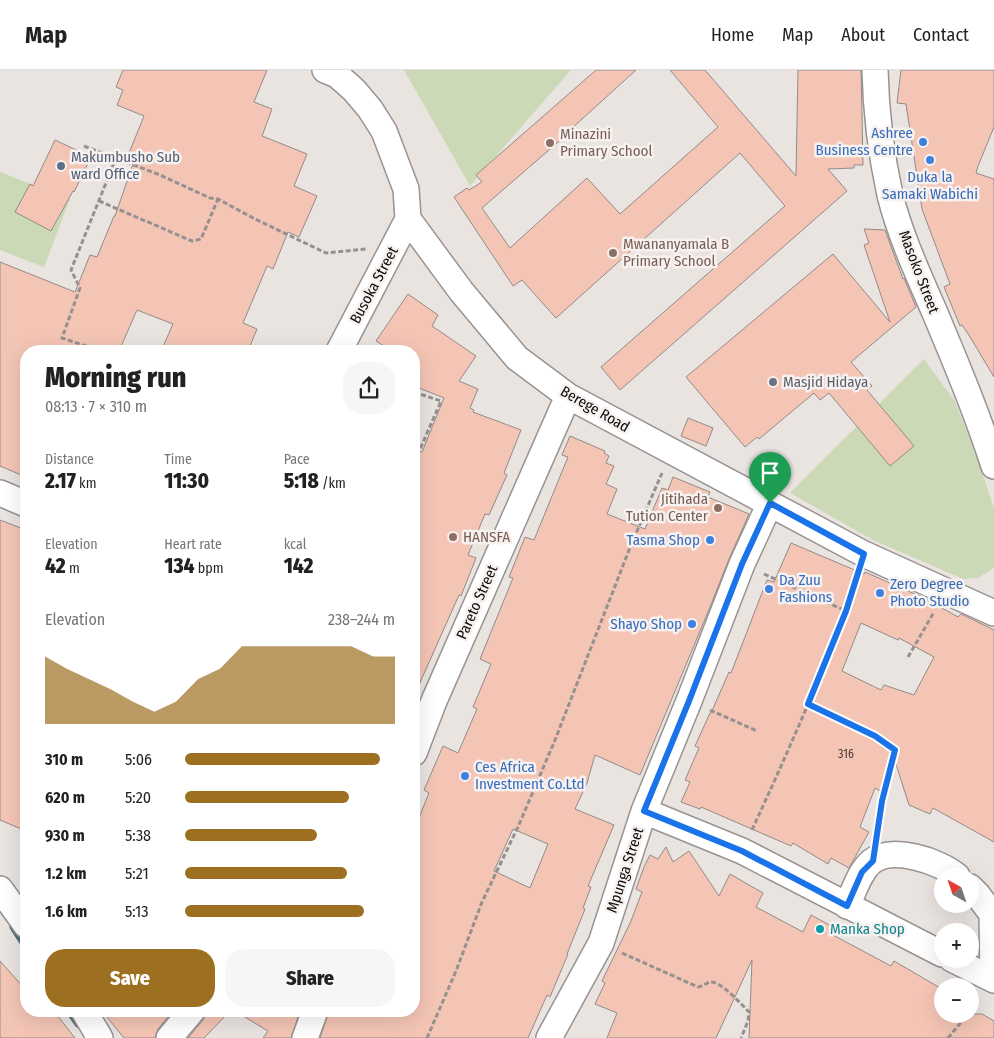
<!DOCTYPE html>
<meta charset="utf-8">
<style>
:root{--surface:#fff;--page:#f6f6f6;--text:#222;--muted:#767676;--line:#e0e0e0;--accent:#9d6f20}
body{margin:0;font-family:"Fira Sans Condensed",sans-serif;background:var(--page);color:var(--text);height:100vh;display:flex;flex-direction:column;font-size:19px;white-space:nowrap}
*{box-sizing:border-box;margin:0}
p{font-size:16px;color:var(--muted)}
.icon{flex:none;width:28px;height:28px;fill:none;stroke:currentColor;stroke-width:2;stroke-linecap:round;stroke-linejoin:round}
.map{position:relative;flex:1;overflow:hidden}
.sheet{position:absolute;left:20px;top:275px;width:400px;height:672px;display:flex;flex-direction:column;background:var(--surface);border-radius:20px;box-shadow:0 5px 20px #0002}
.sheet>*{flex:none}
.needle{width:32px;rotate:320deg}
.buttons{position:absolute;left:934px;top:798px;display:grid;gap:10px}
.buttons a{display:grid;place-items:center;width:45px;height:45px;border-radius:50%;background:var(--surface);box-shadow:0 5px 20px #0002;font-size:25px}
.pin{position:absolute;display:grid;place-items:center;width:42px;height:42px;color:#fff;margin:-51px -21px;border-radius:50% 50% 50% 0;rotate:-45deg;box-shadow:0 0 5px #0007}
.pin .icon{rotate:45deg}
.round{display:grid;place-items:center;flex:none;width:52px;height:52px;border-radius:20px;background:var(--page)}
.overview{display:flex;align-items:center;justify-content:space-between;height:85px;padding:0 25px}
h1{font-size:28px;font-weight:800;line-height:38px}
.metrics{display:grid;grid-template-columns:repeat(3,1fr);gap:8px;height:85px;padding:5px 25px}
.metrics div{display:grid;align-content:center}
.metrics b{font-size:21px;font-weight:800}
.metrics small{font-size:14px;font-weight:400}
.metrics p{font-size:14px}
.chart{height:140px;padding:10px 25px}
.chart p{display:flex;justify-content:space-between}
.chart svg{width:100%;height:90px;margin-top:5px;fill:var(--accent);opacity:.7}
.button{display:flex;gap:10px;margin-top:auto;padding:10px 25px}
.button a{flex:1;height:58px;border-radius:20px;background:var(--accent);color:#fff;font-size:20px;font-weight:800;line-height:58px;text-align:center}
.button a+a{background:var(--page);color:var(--text)}
ul{padding:0 25px;list-style:none;font-size:16px}
li{display:grid;grid-template-columns:80px 60px 1fr;align-items:center;height:38px}
li i{height:12px;border-radius:6px;background:var(--accent)}
header{display:flex;align-items:center;gap:30px;box-sizing:border-box;height:70px;padding:0 25px;background:var(--surface);border-bottom:1px solid var(--line)}
header strong{font-size:24px}
nav{display:flex;gap:28px;margin-inline-start:auto;font-size:18px}
.map>svg:first-child{display:block}
</style>
<header>
<strong>Map</strong>
<nav><a>Home</a><a>Map</a><a>About</a><a>Contact</a></nav>
</header>
<div class="map">
<svg width="994" height="968" viewBox="0 0 994 968">
<rect width="100%" height="100%" fill="#eae4e1"/>
<path fill="#ccd9b7" d="M404,0H571L470,116Z
M0,102L70,129L44,197L0,180Z
M924,289L954,330L974,378L994,438V498L978,508L963,509L873,470L790,423Z"/>
<g fill="none" stroke-linecap="round" stroke-linejoin="round">
<path stroke="#4d6f7a" stroke-width="7" d="M13,857L26,877
M69,941L78,954"/>
</g>
<path fill="#f4c5b5" stroke="#918b89" fill-rule="evenodd" d="M123,0H267L254,32L272,39L262,66L307,84L294,116L317,126L299,167L288,162L273,199L267,196L243,253L257,259L248,281H161L173,254L137,240L119,281H26V407L0,396V192L75,222L90,185L97,187L114,146H115L134,91L127,88L144,46L117,35L123,20L116,17Z
M596,0H636L570,60L571,61L482,138L510,178L587,108L620,144L718,57L670,0H705L796,106L798,0H861L863,95H854V98L828,99L847,121L620,320L601,297L785,136L740,83L556,248L522,210L513,216L454,127L467,118L469,120L482,112L476,105Z
M901,0H994V57L978,96L976,103L994,109V307L967,262L962,255L960,256L944,217L950,214L922,139L906,34L897,33Z
M55,70L91,87L74,122L73,121L51,161L15,142L30,114L33,116Z
M864,159L885,160L903,209L904,208L916,237L851,292L872,316L867,320L914,376L890,396L829,323L820,330L814,323L759,369L757,367L745,377L686,307L833,184L890,252L864,175L869,173Z
M408,224L438,245L432,256L476,286L459,311L478,319L470,338L474,340L473,342L521,360L504,403L507,405L489,445L485,444L468,485L476,488L461,526L459,525L414,626V379L422,382L444,328L414,316V281H392L376,271Z
M688,348L713,358L706,376L681,366Z
M570,366L605,381L604,383L609,386L606,393L614,396L606,414L617,419L607,444L645,459L662,418L668,420L673,407L710,422L708,427L749,444L729,489L708,542L640,705L595,685L587,713L575,739L614,755L588,816L591,817L583,838L585,839L567,884H568L550,927L547,925L528,968H320L329,941H414V760L429,723L424,720L443,676L458,683L477,639L473,637L491,594L480,589L513,508L509,507L525,467L534,470L568,387L562,385ZM513,759L548,774L530,818L494,801Z
M0,450L26,460V761L0,750Z
M791,473L864,504L865,502L926,529L958,547L961,544L994,560V772L933,738L930,744L909,735L895,691L880,721L875,718L860,757L869,762L849,798L831,788L828,794L793,773L791,776L701,737L700,739L681,732L690,712L685,710L699,678L695,676L710,643H711L729,602L731,603L767,510L774,512ZM861,553L898,570L899,568L934,587L914,625L884,615L881,620L842,601Z
M666,777L673,792L689,781L719,826L730,804L763,823L756,837L803,862L811,845L837,859L833,865L891,896L894,891L942,919V944H982L994,951V968H749L752,890L716,968H607L617,943L595,934L605,913L602,911L631,851L642,822L636,819L644,797L650,785L658,789Z
M0,891L26,920V941H54L75,968H0Z
M102,941H167L170,944L158,959L155,968H124Z
M206,941H230L204,968H188L203,950Z
M235,941H300L291,968H263L268,961Z"/>
<g fill="none" stroke-linecap="round" stroke-linejoin="round">
<g stroke="#989391" stroke-width="28">
<path id="minor" d="M325,0L337,5L354,20L370,39L384,61L406,119L408,149L461,221L517,288L568,326L864,484L994,543
M875,0C876,42 881,84 890,125C900,165 918,204 935,243C956,293 977,343 994,396
M339,281L408,149
M0,423L26,434
M414,683L434,631L568,326
M644,741L742,781L942,884
M970,817L977,824L992,844L993,909
M0,819L26,855
M847,836C854,821 859,803 871,792C892,775 939,791 957,806
M952,889L994,910
M84,941L100,968
M169,968L192,941
M305,968L315,941
M549,968L601,873L644,741L689,631L742,494L770,433"/>
</g>
<path stroke="#96918f" stroke-width="3" stroke-dasharray="5 2.5" stroke-linecap="butt" d="M84,76L160,105L210,128L218,129L255,149L326,183L366,179
M99,131L192,171L201,169L218,129
M101,281L62,268L80,218L71,200L116,88
M414,322L441,331L414,393
M764,504L846,541
M908,587L934,542
M809,634L875,666L895,680L883,731L877,764
M710,640L757,661
M752,760C790,677 828,593 857,505
M622,883L698,917C703,916 706,913 710,912C720,910 742,935 749,942L748,951L741,968
M970,941L979,929
M427,968L456,901L482,832L518,757L555,670L631,475L662,403
M948,968L968,944"/>
<use href="#minor" stroke="#fff" stroke-width="25"/>
</g>
<g fill="none" stroke-linecap="round" stroke-linejoin="round">
<g stroke="#fff" stroke-width="10">
<path id="route" d="M770,433L864,484L846,541L808,634L875,666L895,680L882,731L873,791L862,802L847,836L742,781L644,741L689,631L742,494Z"/>
</g>
<use href="#route" stroke="#1a73e8" stroke-width="6"/>
</g>
<g fill="#3f7fe0" stroke="#f7f1ef" stroke-width="2">
<circle cx="923" cy="72" r="5"/>
<circle cx="930" cy="90" r="5"/>
<circle cx="710" cy="470" r="5"/>
<circle cx="769" cy="519" r="5"/>
<circle cx="880" cy="523" r="5"/>
<circle cx="692" cy="554" r="5"/>
<circle cx="465" cy="706" r="5"/>
</g>
<g fill="#8d6e63" stroke="#f7f1ef" stroke-width="2">
<circle cx="550" cy="73" r="5"/>
<circle cx="613" cy="183" r="5"/>
<circle cx="718" cy="438" r="5"/>
<circle cx="453" cy="467" r="5"/>
</g>
<circle fill="#5c6f8a" stroke="#f7f1ef" stroke-width="2" cx="61" cy="96" r="5"/>
<circle fill="#6b7280" stroke="#f7f1ef" stroke-width="2" cx="773" cy="312" r="5"/>
<circle fill="#0f9aa8" stroke="#f7f1ef" stroke-width="2" cx="820" cy="859" r="5"/>
<g text-anchor="middle" stroke-width="5" stroke-linejoin="round" paint-order="stroke">
<g font-size="12" fill="#483a36">
<text x="846" y="688">316</text>
</g>
<g font-size="15" fill="#366cbe" stroke="#f7f1ef" text-anchor="end">
<text x="913" y="68">Ashree<tspan x="913" dy="17">Business Centre</tspan></text>
<text x="930" y="112" text-anchor="middle">Duka la<tspan x="930" dy="17">Samaki Wabichi</tspan></text>
<text x="700" y="475">Tasma Shop</text>
<text x="779" y="515" text-anchor="start">Da Zuu<tspan x="779" dy="17">Fashions</tspan></text>
<text x="890" y="519" text-anchor="start">Zero Degree<tspan x="890" dy="17">Photo Studio</tspan></text>
<text x="682" y="559">Shayo Shop</text>
<text x="475" y="702" text-anchor="start">Ces Africa<tspan x="475" dy="17">Investment Co.Ltd</tspan></text>
</g>
<g font-size="15" fill="#785e54" stroke="#f7f1ef" text-anchor="start">
<text x="560" y="69">Minazini<tspan x="560" dy="17">Primary School</tspan></text>
<text x="623" y="179">Mwananyamala B<tspan x="623" dy="17">Primary School</tspan></text>
<text x="708" y="434" text-anchor="end">Jitihada<tspan x="708" dy="17">Tution Center</tspan></text>
<text x="463" y="472">HANSFA</text>
</g>
<g font-size="15" fill="#4e5e75" stroke="#f7f1ef" text-anchor="start">
<text x="71" y="92">Makumbusho Sub<tspan x="71" dy="17">ward Office</tspan></text>
</g>
<g font-size="15" fill="#0e0c0b" stroke="#f7f1ef">
<text transform="translate(919 202) rotate(69)" y="5">Masoko Street</text>
<text transform="translate(374 215) rotate(-62)" y="5">Busoka Street</text>
<text transform="translate(595 339) rotate(30)" y="5">Berege Road</text>
<text transform="translate(477 532) rotate(-66)" y="5">Pareto Street</text>
<text transform="translate(625 800) rotate(-72)" y="5">Mpunga Street</text>
</g>
<g font-size="15" fill="#5b616d" stroke="#f7f1ef" text-anchor="start">
<text x="783" y="317">Masjid Hidaya</text>
</g>
<g font-size="15" fill="#0d838f" stroke="#f7f1ef" text-anchor="start">
<text x="830" y="864">Manka Shop</text>
</g>
</g>
</svg>
<div class="buttons">
<a><svg class="needle" viewBox="-14 -14 28 28"><path d="M0-13l5 13h-10z" fill="#e53935"/><path d="M0 13l5-13h-10z" fill="#767676"/></svg></a>
<a>+</a>
<a>−</a>
</div>
<div class="pin" style="left:770px;top:433px;background:#1e9e55"><svg class="icon" aria-label="arrive" viewBox="0 0 24 24"><path d="M6 21V4h12l-3 4 3 4H6"/></svg></div>
<section class="sheet">
<div class="overview"><div><h1>Morning run</h1><p>08:13 · 7 × 310 m</p></div><a class="round"><svg class="icon" aria-label="share" viewBox="0 0 24 24"><path d="M12 15V3M7 8l5-5 5 5M5 13v7h14v-7"/></svg></a></div>
<div class="metrics">
<div><p>Distance</p><b>2.17<small> km</small></b></div>
<div><p>Time</p><b>11:30</b></div>
<div><p>Pace</p><b>5:18<small> /km</small></b></div>
</div>
<div class="metrics">
<div><p>Elevation</p><b>42<small> m</small></b></div>
<div><p>Heart rate</p><b>134<small> bpm</small></b></div>
<div><p>kcal</p><b>142</b></div>
</div>
<div class="chart"><p><span>Elevation</span>238–244 m</p>
<svg viewBox="0 0 160 44" preserveAspectRatio="none"><path d="M0 44V11L10 17L20 22L30 27L40 33L50 38L60 33L70 22L80 17L90 6L100 6L110 6L120 6L130 6L140 6L150 11L160 11V44z"/></svg>
</div>
<ul>
<li><b>310 m</b>5:06<i style="width:93%"></i></li>
<li><b>620 m</b>5:20<i style="width:78%"></i></li>
<li><b>930 m</b>5:38<i style="width:63%"></i></li>
<li><b>1.2 km</b>5:21<i style="width:77%"></i></li>
<li><b>1.6 km</b>5:13<i style="width:85%"></i></li>
</ul>
<div class="button"><a>Save</a><a>Share</a></div>
</section>
</div>
